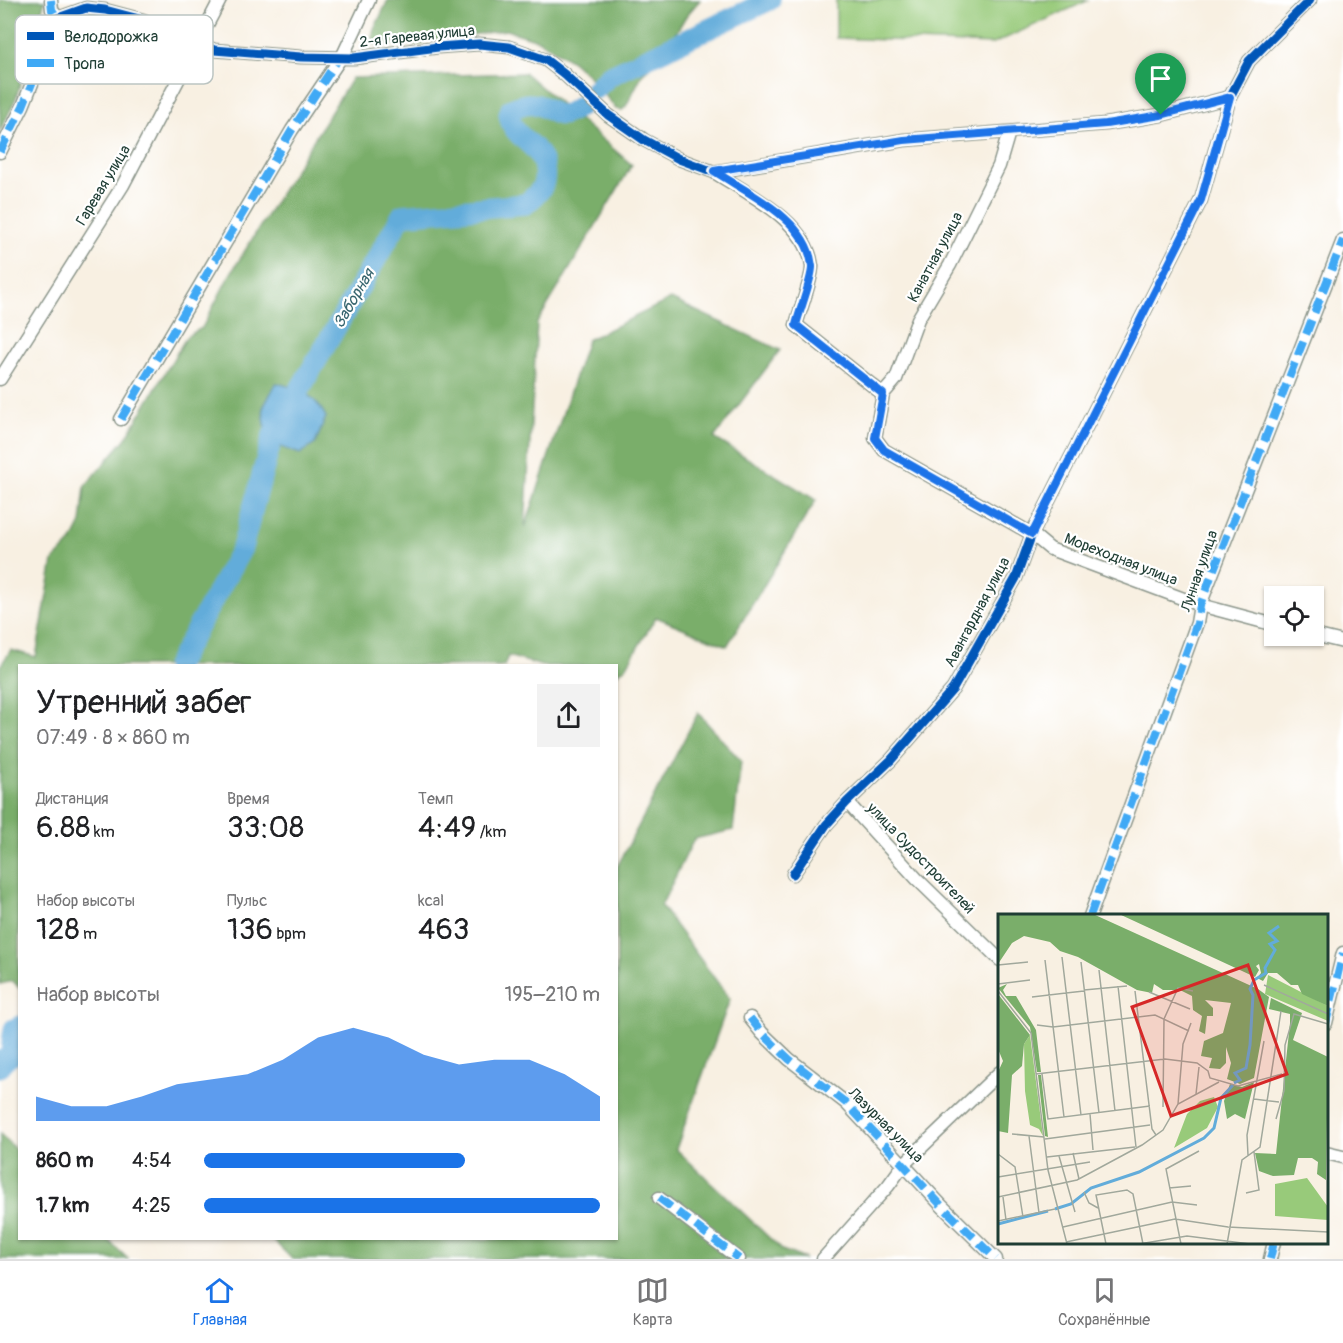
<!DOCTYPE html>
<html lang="ru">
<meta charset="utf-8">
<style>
:root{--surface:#fff;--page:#f2f2f2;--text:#202124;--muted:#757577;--line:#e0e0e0;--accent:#1a73e8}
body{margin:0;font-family:Pangolin,sans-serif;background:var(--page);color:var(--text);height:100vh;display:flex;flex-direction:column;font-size:22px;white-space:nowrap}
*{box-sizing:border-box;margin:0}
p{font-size:20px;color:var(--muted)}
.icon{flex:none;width:33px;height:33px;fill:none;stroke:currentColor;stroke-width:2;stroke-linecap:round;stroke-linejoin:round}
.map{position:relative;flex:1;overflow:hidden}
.side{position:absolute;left:18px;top:664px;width:600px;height:576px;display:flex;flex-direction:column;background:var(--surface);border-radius:0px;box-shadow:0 2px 4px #0004}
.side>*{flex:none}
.buttons{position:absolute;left:1264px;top:586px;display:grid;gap:12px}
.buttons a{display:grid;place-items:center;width:60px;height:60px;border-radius:0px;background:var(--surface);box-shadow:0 2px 4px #0004;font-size:30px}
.pin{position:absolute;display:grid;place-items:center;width:51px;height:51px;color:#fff;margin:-62px -26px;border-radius:50% 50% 50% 0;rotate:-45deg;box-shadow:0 0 6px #0007}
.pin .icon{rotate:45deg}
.round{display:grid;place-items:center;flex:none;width:63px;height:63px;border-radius:0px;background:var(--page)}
.headline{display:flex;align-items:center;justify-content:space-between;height:102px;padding:0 18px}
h1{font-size:33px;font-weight:600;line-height:45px}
.metrics{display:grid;grid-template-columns:repeat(3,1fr);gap:9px;height:102px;padding:6px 18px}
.metrics div{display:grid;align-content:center}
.metrics b{font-size:30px;font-weight:600}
.metrics small{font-size:16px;font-weight:400}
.metrics p{font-size:16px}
.chart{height:168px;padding:12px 18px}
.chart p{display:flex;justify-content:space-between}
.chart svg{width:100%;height:108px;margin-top:6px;fill:var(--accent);opacity:.7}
ul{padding:0 18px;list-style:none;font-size:20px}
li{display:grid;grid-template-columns:96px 72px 1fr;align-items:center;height:45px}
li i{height:15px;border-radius:8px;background:var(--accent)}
.tabs{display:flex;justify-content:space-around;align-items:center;height:84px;border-top:2px solid var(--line);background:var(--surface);font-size:16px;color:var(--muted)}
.tabs a{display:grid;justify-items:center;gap:3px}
.tabs .selected{color:var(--accent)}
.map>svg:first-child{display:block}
</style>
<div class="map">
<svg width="1343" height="1259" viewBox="0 0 1343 1259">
<rect width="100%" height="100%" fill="#fff"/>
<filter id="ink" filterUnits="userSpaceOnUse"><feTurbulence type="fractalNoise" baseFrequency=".0167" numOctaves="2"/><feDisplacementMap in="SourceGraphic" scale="12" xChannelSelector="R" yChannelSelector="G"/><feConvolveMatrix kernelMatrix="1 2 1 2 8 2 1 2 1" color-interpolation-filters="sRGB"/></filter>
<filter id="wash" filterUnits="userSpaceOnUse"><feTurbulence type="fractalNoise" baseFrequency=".008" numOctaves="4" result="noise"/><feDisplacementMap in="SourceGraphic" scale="24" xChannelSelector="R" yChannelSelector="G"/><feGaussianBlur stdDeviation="1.35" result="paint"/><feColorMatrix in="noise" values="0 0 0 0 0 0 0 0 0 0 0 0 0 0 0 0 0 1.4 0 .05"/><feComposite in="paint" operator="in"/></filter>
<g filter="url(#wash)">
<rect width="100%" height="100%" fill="#f8f0e2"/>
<path fill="#98ca7a" stroke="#5c8457" stroke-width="1.5" d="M836,0H1089L993,44L836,38Z"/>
<path fill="#7aae6a" stroke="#4c764f" stroke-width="1.5" d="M0,0H45L16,98L0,132Z
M388,0H700L686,16L661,58L643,73L626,106L622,110L616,109L593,80L572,61L538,40L506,30L443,39L425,38L424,44L421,45L373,44V32Z
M525,73L632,165L537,323L525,528L587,340L671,299L780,350L714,438L816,500L727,646L656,617L626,667L617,674L616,666H542L508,656L504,666H20L19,988L13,981L0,984V666L11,650L36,657L53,561L72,541L81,523L85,486L126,438L187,336L202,328L228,278L352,78Z
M698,713L741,761L733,830L694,839L661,906L730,999L676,1149L782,1250L805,1259H292L272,1239H616L617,867Z
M0,1134L19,1153L20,1239H107L128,1259H0Z"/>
<path fill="#62acda" stroke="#407487" stroke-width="1.5" d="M276,383C300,388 315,395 326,417L315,444L300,454L267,442L263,408Z"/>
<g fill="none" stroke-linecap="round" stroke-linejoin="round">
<path stroke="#62acda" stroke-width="21" d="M595,89L609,76L770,0
M176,666L242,548L273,435L402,215L526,204C539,192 547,187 544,168C540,142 512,140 509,114L511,109C517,107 524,103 530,104C555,104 551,127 580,106
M0,1067L3,1060L11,1056L12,1040L14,1029L20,1026"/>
</g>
</g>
<g filter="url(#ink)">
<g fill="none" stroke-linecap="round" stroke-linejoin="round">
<g stroke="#8c968b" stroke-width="15">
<path id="minor" d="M51,0L52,10L58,18
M58,18L86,8L105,10L143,20L214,50L301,57L354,58L438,47L479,44L509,47L546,60L564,74L608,115L644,140L679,159L714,172L904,140L1106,124L1161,115L1230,97
M0,152L23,106L58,18
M714,172C748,194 807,221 812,266C813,277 799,312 796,325L883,394
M0,379L123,185L220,0
M883,394L875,438L884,450L1032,534L1050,549L1200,605L1275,625
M883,394L896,379L918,319L950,265L999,166L1009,132
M121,419L292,130L344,53L369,0
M1314,635L1343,642
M847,802L917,879L1000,960
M793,874L826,825L847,802L891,760L953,689L1016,578L1032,534L1201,200L1230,97L1249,61L1310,0
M1090,916L1197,623L1200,605L1343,240
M750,1018L762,1033L789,1059L846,1103L942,1206L996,1259
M1326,1023L1343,953
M1326,1153L1343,1157
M659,1198L739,1259
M823,1259L888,1186L904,1164L1000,1072
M1270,1259L1274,1242"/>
</g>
<use href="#minor" stroke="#fff" stroke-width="12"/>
<path stroke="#3fa9f5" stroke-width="8" stroke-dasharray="15 8" stroke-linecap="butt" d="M51,0L52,10L58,18
M0,152L23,106L58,18
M121,419L292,130L339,58
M1090,916L1197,623L1200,605L1343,240
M750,1018L762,1033L789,1059L846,1103L942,1206L996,1259
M1326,1023L1343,953
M659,1198L739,1259
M1270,1259L1274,1242"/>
<g stroke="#fff" stroke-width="13">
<path id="cycleway" d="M58,18L86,8L105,10L143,20L214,50L301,57L354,58L438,47L479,44L509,47L546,60L564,74L608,115L644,140L679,159L714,172L904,140L1106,124L1161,115L1230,97
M793,874L826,825L847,802L891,760L953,689L1016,578L1032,534L1201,200L1230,97L1249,61L1310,0"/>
</g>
<use href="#cycleway" stroke="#0057b8" stroke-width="9"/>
</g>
</g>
<g fill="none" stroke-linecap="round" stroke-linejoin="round" filter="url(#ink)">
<g stroke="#fff" stroke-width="12">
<path id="route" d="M1230,97L1201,200L1032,534L884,450L875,438L883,394L796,325C799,312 813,277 812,266C807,219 749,194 714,171L904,140L1106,124L1161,115Z"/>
</g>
<use href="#route" stroke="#1a73e8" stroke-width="8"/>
</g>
<g text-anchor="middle" stroke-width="4.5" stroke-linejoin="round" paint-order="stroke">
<g font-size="15" fill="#1f3d34" stroke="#fff">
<text transform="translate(417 36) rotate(-6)" y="5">2-я Гаревая улица</text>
<text transform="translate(103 185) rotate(-59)" y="5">Гаревая улица</text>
<text transform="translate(935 257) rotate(-62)" y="5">Канатная улица</text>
<text transform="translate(1121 559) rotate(21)" y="5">Мореходная улица</text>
<text transform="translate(1199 571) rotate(-71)" y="5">Лунная улица</text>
<text transform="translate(977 612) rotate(-62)" y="5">Авангардная улица</text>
<text transform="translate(921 858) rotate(46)" y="5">улица Судостроителей</text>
<text transform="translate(886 1125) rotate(45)" y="5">Лазурная улица</text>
</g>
<g font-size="16" font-style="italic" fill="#36646e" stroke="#fff">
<text transform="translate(353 298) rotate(-60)" y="6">Заборная</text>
</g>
</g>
<g transform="translate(998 914)">
<rect width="330" height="330" fill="#f8f0e2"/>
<path d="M270,61L330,92V107L267,80ZM32,121L45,222L41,215L32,211L27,177L26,130ZM216,183L220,193L209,214L176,234L189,200L202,187ZM309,264L330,293V306L277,302V270Z" fill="#98ca7a"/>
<path d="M0,0H95L260,75L271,83L256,164L242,170L229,165L233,149L228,133V149L222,155L211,154L214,144L203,142L206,127L225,119L233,89L207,86L215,94V102H209L207,120L201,117L204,102L195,96L194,82L182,76H165L156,70L154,79L139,76L80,43L62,37L52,28L26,22L14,29L0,50ZM121,0H330V92L304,80L300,71H293L279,59H270L265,67L259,64L263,59L261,50L258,52L261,56L257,63ZM9,70L5,76L8,82H18L38,116L43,158H39L32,113L0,74ZM0,80L32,121L26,130L24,152L14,161L10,219L0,217V158L5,147L0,135ZM273,84L304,99L295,126L330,143L328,266L319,260L320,248L314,244H300L296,261L275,262L261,257L257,239L278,240L292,109V100L271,95ZM40,161H43L50,223L47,222ZM256,168L247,205L237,200L229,205L226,187L232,170L244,173Z" fill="#7aae6a"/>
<path fill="none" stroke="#62acda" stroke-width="3" d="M236,169L242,166L237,159L248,154L252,131L255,81L252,75L256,66L268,59L267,54L277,36L272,30L279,27L271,19L281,12M57,295L73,290L93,274L141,258L206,224L216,214L223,184L235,171M0,310L50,297"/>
<path fill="none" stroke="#a1a89c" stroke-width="1.5" d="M64,43L83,201M47,46L66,203M83,48L101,199M0,51L30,48M101,56L117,197M0,70L32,66M266,71L330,100M120,72L138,233M86,76L129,72M0,77L33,119L50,256L69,330M137,77L154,215L158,221M151,78L192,95M68,79L86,77M34,83L68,79M39,111L55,113L157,101L191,117M38,160L167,145L199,149L210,157L212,164L240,172L284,160M44,160L50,205L152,192M198,180L201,153M256,185L281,188M180,190L185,130L193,109M165,193L166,105L180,74L195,77M92,200L95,236M278,205L286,177L287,131L296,100L330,110M14,220L46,223M31,222L41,299M47,225L152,211M75,239L81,265M0,240L17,253L25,303M250,241L249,221L266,127M61,242L77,298M49,243L137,233M0,263L92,248M171,274L193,272M86,278L91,289L100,294M248,279L261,276L256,238M0,283L79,266L144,231L165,216L180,190L221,168M5,283L8,306M0,307L57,295M65,313L174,288L199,291M68,328L177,305L230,313L330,318M108,330L98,281L129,276L135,280L145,330M141,330L189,322L252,330M183,330L168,255L201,237M229,330L244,246L262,233L283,97"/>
<path fill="#d62828" fill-opacity="0.15" stroke="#d62828" stroke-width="3" d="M250,51L289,160L173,202L134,93Z"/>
<rect width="330" height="330" fill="none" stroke="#1f3d34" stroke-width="3"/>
</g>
<rect x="15" y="15" width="198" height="69" rx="9" fill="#fff" stroke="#bcc5c2" stroke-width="1.5"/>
<rect x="27" y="32" width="27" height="8" fill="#0057b8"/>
<rect x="27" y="59" width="27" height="8" fill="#3fa9f5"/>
<g font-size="16" fill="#1f3d34">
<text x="64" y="42">Велодорожка</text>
<text x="64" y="69">Тропа</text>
</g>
</svg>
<div class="buttons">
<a><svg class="icon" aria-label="locate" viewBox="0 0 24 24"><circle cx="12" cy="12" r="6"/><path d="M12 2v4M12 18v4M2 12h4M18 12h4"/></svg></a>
</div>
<div class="pin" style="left:1161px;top:115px;background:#1e9e55"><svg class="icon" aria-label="arrive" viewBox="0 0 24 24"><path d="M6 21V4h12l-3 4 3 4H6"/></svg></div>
<section class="side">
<div class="headline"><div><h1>Утренний забег</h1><p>07:49 · 8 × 860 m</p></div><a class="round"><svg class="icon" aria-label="share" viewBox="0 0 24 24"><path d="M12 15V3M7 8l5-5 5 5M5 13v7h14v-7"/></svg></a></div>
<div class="metrics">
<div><p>Дистанция</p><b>6.88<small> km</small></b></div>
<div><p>Время</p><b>33:08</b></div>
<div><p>Темп</p><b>4:49<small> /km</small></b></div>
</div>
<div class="metrics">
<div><p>Набор высоты</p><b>128<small> m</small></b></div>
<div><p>Пульс</p><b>136<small> bpm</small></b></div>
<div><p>kcal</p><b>463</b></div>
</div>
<div class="chart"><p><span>Набор высоты</span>195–210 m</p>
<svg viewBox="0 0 160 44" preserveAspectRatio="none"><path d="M0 44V34L10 38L20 38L30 34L40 29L50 27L60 25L70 19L80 10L90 6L100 10L110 17L120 21L130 19L140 19L150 25L160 34V44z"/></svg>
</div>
<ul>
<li><b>860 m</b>4:54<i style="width:66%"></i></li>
<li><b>1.7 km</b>4:25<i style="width:100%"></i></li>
</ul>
</section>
</div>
<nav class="tabs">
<a class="selected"><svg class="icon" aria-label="home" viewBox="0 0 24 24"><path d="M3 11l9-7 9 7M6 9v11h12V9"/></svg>Главная</a>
<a><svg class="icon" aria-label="map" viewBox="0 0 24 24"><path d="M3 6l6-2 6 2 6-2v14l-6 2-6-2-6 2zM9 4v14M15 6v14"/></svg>Карта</a>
<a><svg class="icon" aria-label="saved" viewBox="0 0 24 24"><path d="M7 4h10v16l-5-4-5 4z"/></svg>Сохранённые</a>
</nav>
